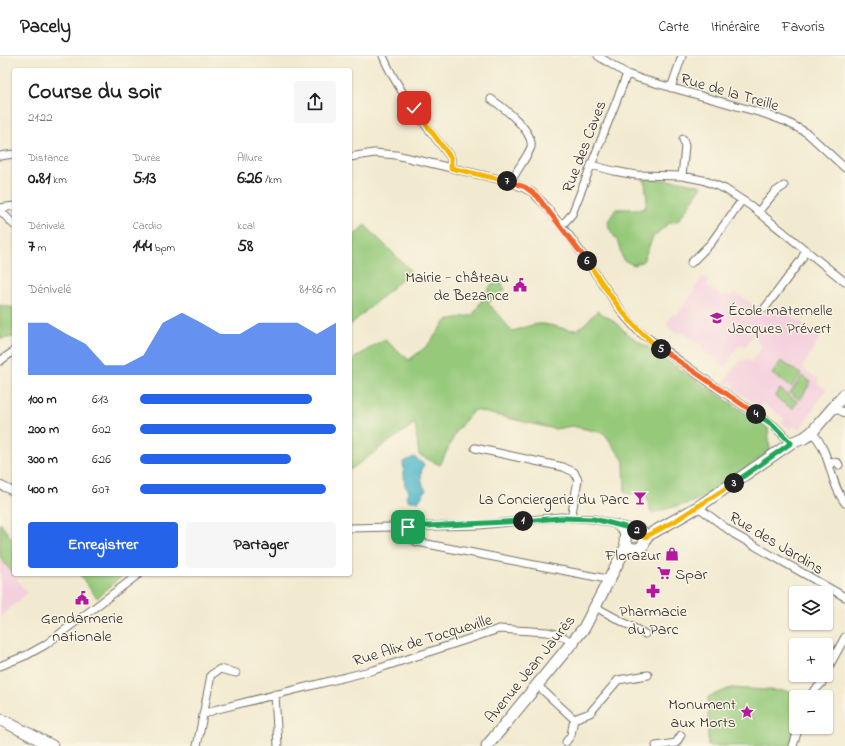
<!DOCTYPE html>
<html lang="fr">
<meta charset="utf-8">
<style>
:root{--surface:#fff;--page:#f6f6f6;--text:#202124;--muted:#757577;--line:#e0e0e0;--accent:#2563eb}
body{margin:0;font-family:"Indie Flower",sans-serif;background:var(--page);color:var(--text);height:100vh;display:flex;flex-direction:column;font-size:15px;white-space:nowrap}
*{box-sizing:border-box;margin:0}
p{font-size:13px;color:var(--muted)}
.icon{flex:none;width:22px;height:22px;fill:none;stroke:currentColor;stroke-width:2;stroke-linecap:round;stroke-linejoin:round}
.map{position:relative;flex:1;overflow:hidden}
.panel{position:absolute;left:12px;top:12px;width:340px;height:508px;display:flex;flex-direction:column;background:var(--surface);border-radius:4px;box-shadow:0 1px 3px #0004}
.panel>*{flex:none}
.controls{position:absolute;left:789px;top:530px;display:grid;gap:8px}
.controls a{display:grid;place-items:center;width:44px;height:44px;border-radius:4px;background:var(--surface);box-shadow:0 1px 3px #0004;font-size:20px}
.pin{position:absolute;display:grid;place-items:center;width:34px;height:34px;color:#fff;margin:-17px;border-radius:8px;box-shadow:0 2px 6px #0006}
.km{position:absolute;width:20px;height:20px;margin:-10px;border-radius:50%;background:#222;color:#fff;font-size:11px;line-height:20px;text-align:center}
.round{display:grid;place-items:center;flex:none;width:42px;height:42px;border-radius:4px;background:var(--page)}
.headline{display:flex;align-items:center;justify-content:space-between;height:68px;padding:0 16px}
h1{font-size:22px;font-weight:700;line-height:30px}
.figures{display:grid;grid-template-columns:repeat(3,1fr);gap:6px;height:68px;padding:4px 16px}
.figures div{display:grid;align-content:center}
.figures b{font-size:17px;font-weight:700}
.figures small{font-size:11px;font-weight:400}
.figures p{font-size:11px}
.chart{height:112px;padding:8px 16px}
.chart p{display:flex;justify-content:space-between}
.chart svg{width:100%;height:72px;margin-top:4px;fill:var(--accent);opacity:.7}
.button{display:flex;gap:8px;margin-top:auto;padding:8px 16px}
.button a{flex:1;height:46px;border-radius:4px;background:var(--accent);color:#fff;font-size:16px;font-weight:700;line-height:46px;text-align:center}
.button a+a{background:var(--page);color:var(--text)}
ul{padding:0 16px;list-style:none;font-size:13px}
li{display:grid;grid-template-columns:64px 48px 1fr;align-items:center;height:30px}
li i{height:10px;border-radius:5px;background:var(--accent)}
header{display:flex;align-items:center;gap:24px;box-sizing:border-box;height:56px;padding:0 20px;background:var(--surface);border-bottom:1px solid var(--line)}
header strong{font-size:19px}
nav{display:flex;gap:22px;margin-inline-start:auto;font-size:14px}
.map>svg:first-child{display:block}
</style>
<header>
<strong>Pacely</strong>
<nav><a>Carte</a><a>Itinéraire</a><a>Favoris</a></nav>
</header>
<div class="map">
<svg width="845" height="690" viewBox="0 0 845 690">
<rect width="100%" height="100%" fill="#fcf5e5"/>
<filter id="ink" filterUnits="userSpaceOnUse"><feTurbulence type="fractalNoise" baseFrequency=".025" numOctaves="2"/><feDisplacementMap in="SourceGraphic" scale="8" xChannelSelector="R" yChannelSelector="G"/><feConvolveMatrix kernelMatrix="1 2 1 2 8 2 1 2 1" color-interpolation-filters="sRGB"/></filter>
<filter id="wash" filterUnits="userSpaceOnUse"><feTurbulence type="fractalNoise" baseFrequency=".012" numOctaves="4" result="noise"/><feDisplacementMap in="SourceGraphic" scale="16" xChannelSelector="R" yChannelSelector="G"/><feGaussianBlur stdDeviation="0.9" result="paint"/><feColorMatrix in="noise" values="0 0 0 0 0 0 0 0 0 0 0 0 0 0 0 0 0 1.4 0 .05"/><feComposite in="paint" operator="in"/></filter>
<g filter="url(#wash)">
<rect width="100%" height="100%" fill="#f2ead0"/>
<path fill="#f4cfde" d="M703,220L710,225L707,230L723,241L726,238L731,240L734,236L768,258L775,249L821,280L803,310L804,314L819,323L817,327L826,333L800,374L794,370L791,373L782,367L785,363L762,347L759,351L733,332L735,328L731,325L728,328L724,326L740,305L747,303L751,306L761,292L754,277L746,290L739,289L725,311L701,294L703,290L681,276L675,277L668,271L667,266L672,259L678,258Z
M0,501L27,537L0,561Z"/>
<path fill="#96c97a" stroke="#607a52" d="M642,123L681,125L702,130L679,164L669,167L653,181L643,205L634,209L623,204L618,186L609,172L608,165L616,153H643L645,152L647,143L645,126Z
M365,169L411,215L350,269V183Z
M497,219L505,234L488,247L512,275C521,273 534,267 543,268C575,273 572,283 597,255L611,263L629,279L768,372L770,395L707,440L689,447L651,457L646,440L625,437L624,405L604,377L572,370L555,373L474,354L457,374L440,409L419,399L415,367L350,414V305L384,283L409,304L427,290L447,264L473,259Z
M0,249L14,252V281L0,283Z
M781,305L801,318L791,331L772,318Z
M802,320L811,326L800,344L790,337Z
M780,333L798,346L792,353L775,341Z
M0,467L14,486V519L0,501Z
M79,518H124L97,542Z
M731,632L803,636L802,641H796V669L790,690H708V641Z"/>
<path fill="#4cb5ca" stroke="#3c707a" d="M414,401L424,408C420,415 420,427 426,434L419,445H409L406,440L409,435L405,430L403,406Z"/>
</g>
<g filter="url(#ink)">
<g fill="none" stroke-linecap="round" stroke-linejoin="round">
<g stroke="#716e65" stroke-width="9">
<path id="minor" d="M383,0C398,36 428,72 451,102V112
M598,0L627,18L641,23L765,58L787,66L807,77L845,112
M671,32L682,0
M491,43C503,51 534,75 531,91C528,100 515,116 511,126
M0,100L14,98
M350,101L374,97L396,99L511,126L532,136L543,147L571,182L624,259L638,275L717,332L773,369L791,387
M591,109L614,115L636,119L682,120L703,124L725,133L751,150L845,226
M682,120L685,90L683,83
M0,152L14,150
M0,154L14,169
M758,156L775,136L784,130
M560,167L565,166L572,158L627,18
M691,207L711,187L742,144
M765,252L801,204L806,194
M0,305L14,295
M833,351L845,357
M812,376C831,396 829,426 845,447
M475,392L563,411L574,416L578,424L571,462
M828,405L838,407L839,409
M0,429L14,436
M698,451L734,478L845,541
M616,468L626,479
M408,471V481L417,486L612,524
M350,472L479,469L561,461L594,463L634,473
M599,553L645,578
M0,610L27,599L45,589L139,518
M826,616L845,581
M537,629L574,663L590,657L618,624L648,619
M275,638L278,690
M808,641L822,627L825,619
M203,659L214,654L374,614L499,573L547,576L560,579L575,588
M566,686L571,679L574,663
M197,690L211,619L220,613L236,617
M656,690L676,687L681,679
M793,690L799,671"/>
</g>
<g stroke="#716e65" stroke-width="13">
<path id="secondary" d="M625 483a10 10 0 1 1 20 0a10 10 0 1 1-20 0Z
M645,481L698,451L791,387L804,382L812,376L845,338
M0,663L52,690
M487,690L584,572L627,489"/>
</g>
<use href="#minor" stroke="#fff" stroke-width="7"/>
<use href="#secondary" stroke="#fff" stroke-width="11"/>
</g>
</g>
<g fill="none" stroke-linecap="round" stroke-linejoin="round" filter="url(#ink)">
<g stroke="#fff" stroke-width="8">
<path id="split-1" d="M408,471L523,465"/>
</g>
<g stroke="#fff" stroke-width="8">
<path id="split-2" d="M523,465L561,462L594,463L637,474"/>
</g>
<g stroke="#fff" stroke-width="8">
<path id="split-3" d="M637,474L642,476L645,481L675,465L734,427"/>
</g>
<g stroke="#fff" stroke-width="8">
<path id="split-4" d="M734,427L791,387L773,369L756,358"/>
</g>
<g stroke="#fff" stroke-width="8">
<path id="split-5" d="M661,293L756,358"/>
</g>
<g stroke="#fff" stroke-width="8">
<path id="split-6" d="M587,205C609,237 628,270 661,293"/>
</g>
<g stroke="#fff" stroke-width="8">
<path id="split-7" d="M507,125L525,131L537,140L587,205"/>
</g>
<g stroke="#fff" stroke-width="8">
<path id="split-8" d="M414,52L451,102V112L507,125"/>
</g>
<use href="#split-1" stroke="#22a559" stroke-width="5"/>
<use href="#split-2" stroke="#22a559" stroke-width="5"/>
<use href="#split-3" stroke="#f5b400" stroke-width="5"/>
<use href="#split-4" stroke="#22a559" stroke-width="5"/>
<use href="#split-5" stroke="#f0652b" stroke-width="5"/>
<use href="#split-6" stroke="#f5b400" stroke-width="5"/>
<use href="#split-7" stroke="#f0652b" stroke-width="5"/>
<use href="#split-8" stroke="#f5b400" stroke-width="5"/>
</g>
<defs>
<g id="civic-bare" transform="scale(1.08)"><path d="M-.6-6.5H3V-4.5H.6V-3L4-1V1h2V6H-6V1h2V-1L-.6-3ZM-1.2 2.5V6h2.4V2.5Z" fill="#b5179e" stroke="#fcf5e5" stroke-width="2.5" paint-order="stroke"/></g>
<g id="school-bare" transform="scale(1.08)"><path d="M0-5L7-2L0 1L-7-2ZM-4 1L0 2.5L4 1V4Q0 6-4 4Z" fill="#b5179e" stroke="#fcf5e5" stroke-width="2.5" paint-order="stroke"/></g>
<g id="bar-bare" transform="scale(1.08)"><path d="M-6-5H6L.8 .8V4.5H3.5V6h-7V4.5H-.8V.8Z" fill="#b5179e" stroke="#fcf5e5" stroke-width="2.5" paint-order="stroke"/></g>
<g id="shop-bare" transform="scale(1.08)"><path d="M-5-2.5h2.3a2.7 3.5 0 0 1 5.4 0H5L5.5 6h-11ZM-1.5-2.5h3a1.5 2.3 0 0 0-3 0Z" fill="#b5179e" stroke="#fcf5e5" stroke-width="2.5" paint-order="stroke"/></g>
<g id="supermarket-bare" transform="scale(1.08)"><path d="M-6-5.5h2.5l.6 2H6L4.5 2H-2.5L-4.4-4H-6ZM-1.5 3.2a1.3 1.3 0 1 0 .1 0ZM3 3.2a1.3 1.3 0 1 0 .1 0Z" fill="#b5179e" stroke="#fcf5e5" stroke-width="2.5" paint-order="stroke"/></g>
<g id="pharmacy-bare" transform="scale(1.08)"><path d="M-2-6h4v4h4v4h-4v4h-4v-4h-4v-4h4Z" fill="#b5179e" stroke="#fcf5e5" stroke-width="2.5" paint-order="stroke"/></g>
<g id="sight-bare" transform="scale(1.08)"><path d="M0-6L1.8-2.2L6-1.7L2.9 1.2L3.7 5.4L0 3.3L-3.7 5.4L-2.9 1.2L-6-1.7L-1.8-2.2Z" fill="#b5179e" stroke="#fcf5e5" stroke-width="2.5" paint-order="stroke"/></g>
</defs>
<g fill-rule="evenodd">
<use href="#civic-bare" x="520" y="229"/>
<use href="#school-bare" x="717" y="262"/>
<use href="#bar-bare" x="640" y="442"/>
<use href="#shop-bare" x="672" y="498"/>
<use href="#supermarket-bare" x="664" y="517"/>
<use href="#pharmacy-bare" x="653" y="535"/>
<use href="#civic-bare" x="82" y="542"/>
<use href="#sight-bare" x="747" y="656"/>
</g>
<g text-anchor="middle" stroke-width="3" stroke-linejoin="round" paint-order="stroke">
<g font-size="16" fill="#2b2b2b" stroke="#fcf5e5">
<text transform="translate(730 35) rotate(16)" y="6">Rue de la Treille</text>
<text transform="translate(583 90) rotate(-69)" y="6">Rue des Caves</text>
<text transform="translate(777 486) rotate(31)" y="6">Rue des Jardins</text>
<text transform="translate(422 583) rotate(-17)" y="6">Rue Alix de Tocqueville</text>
<text transform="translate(529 612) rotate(-51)" y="6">Avenue Jean Jaurès</text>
</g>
<g font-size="16" fill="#2b2b2b" stroke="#fcf5e5" text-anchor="end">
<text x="509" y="226">Mairie - château<tspan x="509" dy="18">de Bezance</tspan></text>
<text x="728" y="259" text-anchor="start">École maternelle<tspan x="728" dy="18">Jacques Prévert</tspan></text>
<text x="629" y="448">La Conciergerie du Parc</text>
<text x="661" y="504">Florazur</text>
<text x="675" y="523" text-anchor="start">Spar</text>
<text x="653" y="560" text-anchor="middle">Pharmacie<tspan x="653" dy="18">du Parc</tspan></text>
<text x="82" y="567" text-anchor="middle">Gendarmerie<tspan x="82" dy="18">nationale</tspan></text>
<text x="736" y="653">Monument<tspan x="736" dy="18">aux Morts</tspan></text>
</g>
</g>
</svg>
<div class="controls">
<a><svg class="icon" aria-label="layers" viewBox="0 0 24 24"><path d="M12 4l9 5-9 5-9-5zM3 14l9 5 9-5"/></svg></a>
<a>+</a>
<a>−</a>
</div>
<div class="pin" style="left:408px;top:471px;background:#1e9e55"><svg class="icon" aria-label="arrive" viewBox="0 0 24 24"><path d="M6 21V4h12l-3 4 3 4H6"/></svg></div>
<div class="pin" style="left:414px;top:52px;background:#d93025"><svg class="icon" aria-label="check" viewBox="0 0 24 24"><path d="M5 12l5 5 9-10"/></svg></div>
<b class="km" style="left:523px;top:465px">1</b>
<b class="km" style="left:637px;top:474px">2</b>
<b class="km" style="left:734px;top:427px">3</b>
<b class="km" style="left:756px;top:358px">4</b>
<b class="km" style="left:661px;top:293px">5</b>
<b class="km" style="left:587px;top:205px">6</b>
<b class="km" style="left:507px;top:125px">7</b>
<section class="panel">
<div class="headline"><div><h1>Course du soir</h1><p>21:22</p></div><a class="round"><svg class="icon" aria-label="share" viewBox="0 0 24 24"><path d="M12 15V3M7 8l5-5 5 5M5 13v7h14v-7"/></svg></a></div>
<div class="figures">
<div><p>Distance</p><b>0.81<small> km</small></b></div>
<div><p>Durée</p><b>5:13</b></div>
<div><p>Allure</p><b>6:26<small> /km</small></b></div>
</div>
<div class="figures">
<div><p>Dénivelé</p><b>7<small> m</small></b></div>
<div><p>Cardio</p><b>144<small> bpm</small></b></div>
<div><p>kcal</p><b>58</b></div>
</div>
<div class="chart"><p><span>Dénivelé</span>81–86 m</p>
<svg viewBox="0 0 160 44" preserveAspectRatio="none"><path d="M0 44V12L10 12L20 19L30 25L40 38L50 38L60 32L70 12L80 6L90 12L100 19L110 19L120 12L130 12L140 12L150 19L160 12V44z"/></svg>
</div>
<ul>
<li><b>100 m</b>6:13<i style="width:88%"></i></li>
<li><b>200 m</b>6:02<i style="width:100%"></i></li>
<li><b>300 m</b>6:26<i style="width:77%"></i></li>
<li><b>400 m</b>6:07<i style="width:95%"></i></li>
</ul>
<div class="button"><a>Enregistrer</a><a>Partager</a></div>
</section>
</div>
